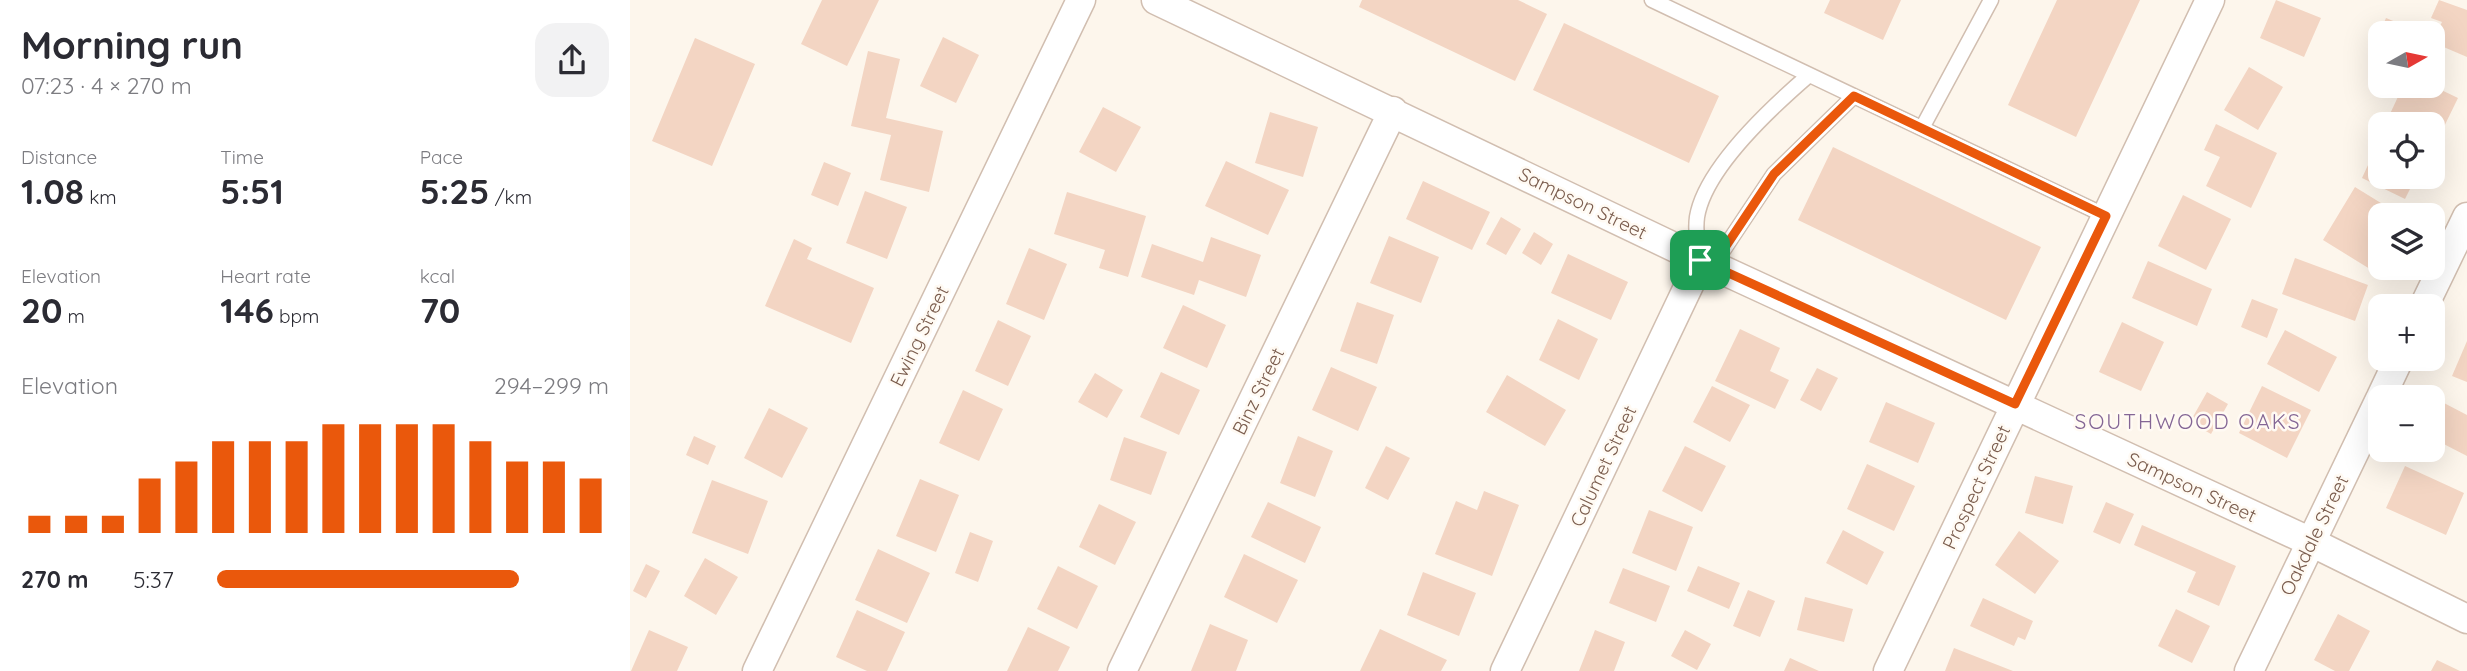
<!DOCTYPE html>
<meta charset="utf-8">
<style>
:root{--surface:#fff;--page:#f2f2f3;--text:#2b2b33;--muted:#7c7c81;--accent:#ea580c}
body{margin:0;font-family:Quicksand,sans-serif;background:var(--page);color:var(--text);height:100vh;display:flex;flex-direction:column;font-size:26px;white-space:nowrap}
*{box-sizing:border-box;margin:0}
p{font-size:23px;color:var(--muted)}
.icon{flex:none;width:38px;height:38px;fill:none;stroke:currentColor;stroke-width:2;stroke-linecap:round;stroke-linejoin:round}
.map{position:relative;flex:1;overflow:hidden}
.details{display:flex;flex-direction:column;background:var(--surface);width:630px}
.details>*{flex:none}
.needle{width:46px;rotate:81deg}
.buttons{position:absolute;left:1738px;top:21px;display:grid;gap:14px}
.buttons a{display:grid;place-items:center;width:77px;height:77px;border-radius:14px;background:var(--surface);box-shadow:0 7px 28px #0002;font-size:35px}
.pin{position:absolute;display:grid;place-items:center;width:60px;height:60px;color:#fff;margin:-30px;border-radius:14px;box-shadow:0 4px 10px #0006}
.round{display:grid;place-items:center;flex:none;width:74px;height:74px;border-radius:21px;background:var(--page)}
.overview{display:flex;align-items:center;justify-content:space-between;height:119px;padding:0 21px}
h1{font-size:38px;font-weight:800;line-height:52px}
.metrics{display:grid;grid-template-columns:repeat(3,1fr);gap:10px;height:119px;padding:7px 21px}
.metrics div{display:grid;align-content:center}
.metrics b{font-size:35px;font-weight:800}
.metrics small{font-size:19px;font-weight:400}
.metrics p{font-size:19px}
.chart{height:196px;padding:14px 21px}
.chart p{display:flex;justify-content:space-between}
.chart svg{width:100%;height:126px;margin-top:7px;stroke:var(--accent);stroke-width:6}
ul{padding:0 21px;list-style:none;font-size:23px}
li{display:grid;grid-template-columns:112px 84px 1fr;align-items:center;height:52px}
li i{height:18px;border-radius:9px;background:var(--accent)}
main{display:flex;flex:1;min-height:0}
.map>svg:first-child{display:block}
</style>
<main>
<section class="details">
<div class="overview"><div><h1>Morning run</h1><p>07:23 · 4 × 270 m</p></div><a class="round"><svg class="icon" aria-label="share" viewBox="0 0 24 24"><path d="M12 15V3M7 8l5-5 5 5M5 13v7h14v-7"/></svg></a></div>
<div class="metrics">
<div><p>Distance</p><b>1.08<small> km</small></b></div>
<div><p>Time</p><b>5:51</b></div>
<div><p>Pace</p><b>5:25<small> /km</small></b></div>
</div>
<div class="metrics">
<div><p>Elevation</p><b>20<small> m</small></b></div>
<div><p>Heart rate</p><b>146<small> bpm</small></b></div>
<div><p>kcal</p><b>70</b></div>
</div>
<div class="chart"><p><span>Elevation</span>294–299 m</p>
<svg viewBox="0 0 160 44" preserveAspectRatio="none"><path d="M5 44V38M15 44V38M25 44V38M35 44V25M45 44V19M55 44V12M65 44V12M75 44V12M85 44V6M95 44V6M105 44V6M115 44V6M125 44V12M135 44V19M145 44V19M155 44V25"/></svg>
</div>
<ul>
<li><b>270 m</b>5:37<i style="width:77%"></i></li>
</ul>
</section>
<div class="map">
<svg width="1837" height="671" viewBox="0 0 1837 671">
<rect width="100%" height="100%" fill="#fdf6ec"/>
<path fill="#f3d5c3" d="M192,0H249L217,66L171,44Z
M732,0H888L917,14L885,81L729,7Z
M1200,0H1271L1253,40L1194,13Z
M1427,0H1510L1446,137L1378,105Z
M1646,0L1691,18L1674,57L1630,38Z
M1809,0L1837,10V57L1802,42L1812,22L1801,18Z
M1756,18L1792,33H1750V66L1738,61Z
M934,23L1089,96L1059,163L903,90Z
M313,37L349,55L326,103L290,86Z
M65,38L125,64L82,166L22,141Z
M238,51L270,59L256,118L313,131L299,192L250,180L261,135L221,126Z
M1619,67L1653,87L1628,130L1594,110Z
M1773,86H1803L1828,98L1808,139L1802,137V124H1777L1759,116Z
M473,107L511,127L486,172L449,152Z
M640,112L688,127L673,177L625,163Z
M1586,124L1647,153L1621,208L1576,186L1590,157L1574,150Z
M1750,139V177H1786L1775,199L1732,178Z
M1203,147L1411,247L1376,320L1168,220Z
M596,161L659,190L638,235L575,206Z
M194,162L221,173L208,206L181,195Z
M793,181L860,212L842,250L776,219Z
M1725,187L1759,208L1755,215H1750L1752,268L1748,274L1693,240Z
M235,191L277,207L257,259L216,243Z
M437,192L516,216L498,277L469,268L475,250L424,234Z
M1553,195L1601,219L1576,270L1528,246Z
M871,217L891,229L876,255L856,244Z
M904,232L923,244L911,265L892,253Z
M759,236L809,257L791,303L740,283Z
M581,237L631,255L616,297L569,280L564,295L511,277L522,244L573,262Z
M164,239L182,248L177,259L244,288L221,343L135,306Z
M399,248L437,264L414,320L376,304Z
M938,254L998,282L981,320L921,293Z
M1665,258L1738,285L1725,321L1652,294Z
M1518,261L1582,289L1567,326L1502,298Z
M1622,299L1648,309L1637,338L1611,327Z
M727,302L764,315L747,364L710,351Z
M553,305L596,325L577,368L533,348Z
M928,319L968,339L949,380L909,360Z
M368,320L401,336L378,386L345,371Z
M1492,322L1534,342L1511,391L1469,372Z
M1110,329L1150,348L1140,371L1159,380L1145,409L1085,381Z
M1655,330L1707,357L1689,392L1637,364Z
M1837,341V382L1822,376Z
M701,367L747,387L728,431L682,410Z
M1187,368L1208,378L1191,411L1170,400Z
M531,372L570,390L549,435L510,417Z
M465,373L493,390L477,418L448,402Z
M877,375L936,410L915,446L856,412Z
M1082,386L1120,405L1100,442L1063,422Z
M1632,386L1681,410L1657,458L1609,433Z
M333,390L373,409L349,461L309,443Z
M1577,392L1598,404L1581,434L1560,422Z
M1256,402L1305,423L1288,463L1239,442Z
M1814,403L1837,415V456L1802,438V426Z
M139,408L178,428L152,478L114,458Z
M64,436L86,446L78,465L56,455Z
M668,436L703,451L685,497L650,483Z
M494,437L537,452L521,495L480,480Z
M756,446L780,458L758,500L735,488Z
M1055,446L1096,466L1072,512L1032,491Z
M1237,464L1285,486L1264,531L1217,509Z
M1775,466L1834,493L1816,535L1756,508Z
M1405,476L1443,486L1433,524L1395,513Z
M290,479L329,495L306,552L266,536Z
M82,480L138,501L118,554L62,533Z
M854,491L889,505L862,576L805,554L826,501L847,510Z
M638,502L691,527L675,563L621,537Z
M1476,502L1504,514L1490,544L1463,532Z
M469,504L506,522L485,565L449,547Z
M1019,510L1063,527L1046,571L1002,553Z
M1512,525L1606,566L1589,606L1557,592L1566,572L1504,545Z
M1213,530L1254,552L1237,585L1196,563Z
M1389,531L1429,561L1405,594L1365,565Z
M340,532L363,541L348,582L325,573Z
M248,549L300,573L277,623L225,600Z
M614,554L668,580L647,623L594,597Z
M75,558L108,577L86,615L54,596Z
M16,564L30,571L16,598L3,591Z
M428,566L468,586L447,629L407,609Z
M1068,566L1110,583L1099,609L1057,591Z
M993,568L1040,586L1026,622L979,603Z
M793,572L846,593L829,636L777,615Z
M1118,590L1145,601L1130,637L1103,626Z
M1175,597L1223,609L1214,642L1167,630Z
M1353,598L1403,621L1395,640L1388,637L1384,646L1340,626Z
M1546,609L1580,626L1562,663L1528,646Z
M227,610L275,632L257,671H237L206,657Z
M1708,614L1740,631L1719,671H1705L1684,660Z
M580,624L618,640L606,671H561Z
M398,627L440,647L428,671H377Z
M750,629L817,660L811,671H730Z
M19,630L58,647L47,671H1Z
M965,630L995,642L984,671H949Z
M1055,630L1081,644L1067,670L1041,656Z
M1324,648L1383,671H1315Z
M1160,658L1189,671H1154Z
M1807,660L1830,671H1801Z"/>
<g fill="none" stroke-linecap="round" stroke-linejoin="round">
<g stroke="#d1beb0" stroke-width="17">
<path id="lane" d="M1022,0L1476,216
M1179,75C1143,106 1075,168 1067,217C1065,232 1068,246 1071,260L1094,249L1144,174L1224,96
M1292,128L1361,0"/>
</g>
<g stroke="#d1beb0" stroke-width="31">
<path id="street" d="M526,0L1071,260L1681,542L1837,619
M1794,306L1837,217
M1751,397L1769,359
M127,671L451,0
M492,671L763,111
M875,671L1071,260
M1258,671L1580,0
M1619,671L1750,399"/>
</g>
<use href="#lane" stroke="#fff" stroke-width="14"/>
<use href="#street" stroke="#fff" stroke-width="28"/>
</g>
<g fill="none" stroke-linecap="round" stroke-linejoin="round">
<g stroke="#fff" stroke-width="14">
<path id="route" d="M1224,96L1476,216L1385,404L1070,260L1094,249L1144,174Z"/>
</g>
<use href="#route" stroke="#ea580c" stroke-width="9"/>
</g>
<g text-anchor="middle" stroke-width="5" stroke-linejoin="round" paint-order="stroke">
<g font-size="19" fill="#7a5c4d" stroke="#fffaf3">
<text transform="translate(953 203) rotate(26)" y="7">Sampson Street</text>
<text transform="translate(289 336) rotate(-64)" y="7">Ewing Street</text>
<text transform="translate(628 391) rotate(-64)" y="7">Binz Street</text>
<text transform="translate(973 466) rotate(-65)" y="7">Calumet Street</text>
<text transform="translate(1346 487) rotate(-65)" y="7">Prospect Street</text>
<text transform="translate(1562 487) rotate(25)" y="7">Sampson Street</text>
<text transform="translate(1684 535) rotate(-64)" y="7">Oakdale Street</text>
</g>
<g font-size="21" letter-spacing="2" fill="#846695" stroke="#fffaf3">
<text x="1558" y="429">SOUTHWOOD OAKS</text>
</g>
</g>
</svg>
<div class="buttons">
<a><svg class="needle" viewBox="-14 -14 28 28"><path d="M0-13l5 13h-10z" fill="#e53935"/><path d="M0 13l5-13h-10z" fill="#7c7c81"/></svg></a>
<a><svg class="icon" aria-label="locate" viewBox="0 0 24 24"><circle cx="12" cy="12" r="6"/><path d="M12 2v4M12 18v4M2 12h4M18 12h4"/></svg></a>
<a><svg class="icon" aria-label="layers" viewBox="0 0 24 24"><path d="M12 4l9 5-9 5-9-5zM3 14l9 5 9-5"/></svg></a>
<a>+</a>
<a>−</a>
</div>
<div class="pin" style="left:1070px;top:260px;background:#1e9e55"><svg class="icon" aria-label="arrive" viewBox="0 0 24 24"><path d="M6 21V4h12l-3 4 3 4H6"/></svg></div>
</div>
</main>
